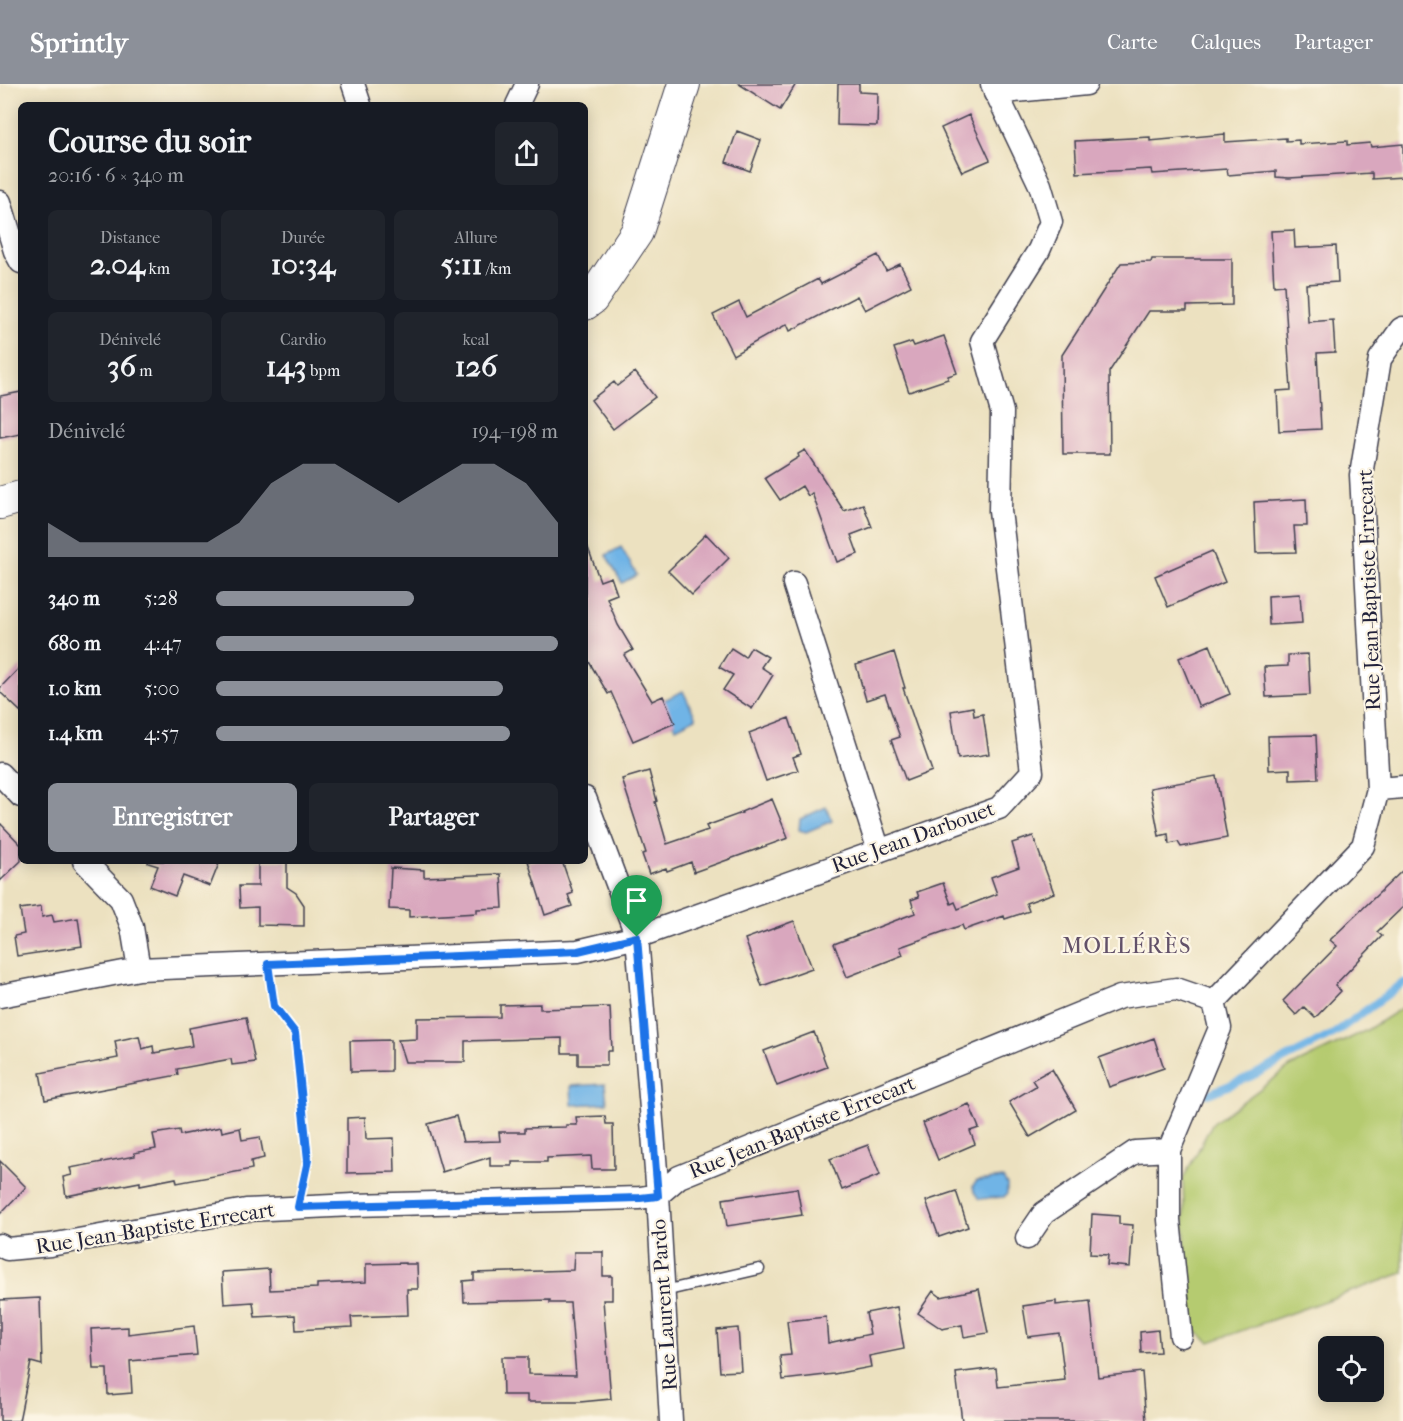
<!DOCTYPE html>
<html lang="fr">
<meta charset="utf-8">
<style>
:root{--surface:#171b24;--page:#20242c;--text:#f1f3f6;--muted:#9ea1a6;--accent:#8c9099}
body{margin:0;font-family:"IM FELL French Canon",serif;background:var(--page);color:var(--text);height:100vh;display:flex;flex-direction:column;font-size:22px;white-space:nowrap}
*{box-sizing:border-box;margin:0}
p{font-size:20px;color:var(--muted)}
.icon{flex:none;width:33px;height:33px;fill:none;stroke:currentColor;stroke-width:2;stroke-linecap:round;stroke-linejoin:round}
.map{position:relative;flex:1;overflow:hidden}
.drawer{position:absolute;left:18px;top:18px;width:570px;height:762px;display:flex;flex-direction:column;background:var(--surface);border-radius:9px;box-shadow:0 3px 15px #0003}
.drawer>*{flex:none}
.tools{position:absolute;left:1318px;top:1252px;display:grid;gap:12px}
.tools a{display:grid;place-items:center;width:66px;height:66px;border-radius:9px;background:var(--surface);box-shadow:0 3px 15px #0003;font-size:30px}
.pin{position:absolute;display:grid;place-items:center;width:51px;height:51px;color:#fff;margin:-62px -26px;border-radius:50% 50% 50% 0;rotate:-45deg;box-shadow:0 0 6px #0007}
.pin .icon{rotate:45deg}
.round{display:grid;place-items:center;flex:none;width:63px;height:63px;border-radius:9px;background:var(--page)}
.head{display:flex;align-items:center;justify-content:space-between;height:102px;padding:0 30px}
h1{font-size:33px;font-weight:800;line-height:45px}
.metrics{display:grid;grid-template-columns:repeat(3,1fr);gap:9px;height:102px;padding:6px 30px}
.metrics div{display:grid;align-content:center;border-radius:9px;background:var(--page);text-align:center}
.metrics b{font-size:30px;font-weight:800}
.metrics small{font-size:16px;font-weight:400}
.metrics p{font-size:16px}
.chart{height:168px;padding:12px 30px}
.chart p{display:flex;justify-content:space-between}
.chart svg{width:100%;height:108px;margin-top:6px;fill:var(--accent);opacity:.7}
.primary-button{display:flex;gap:12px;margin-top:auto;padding:12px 30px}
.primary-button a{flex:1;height:69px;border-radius:9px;background:var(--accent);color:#fff;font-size:24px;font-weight:800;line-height:69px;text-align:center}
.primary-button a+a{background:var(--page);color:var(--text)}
ul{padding:0 30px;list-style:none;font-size:20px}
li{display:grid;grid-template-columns:96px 72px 1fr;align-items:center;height:45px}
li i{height:15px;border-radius:8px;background:var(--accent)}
header{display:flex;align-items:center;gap:36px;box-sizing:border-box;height:84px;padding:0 30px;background:var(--accent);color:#fff}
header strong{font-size:28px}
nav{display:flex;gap:33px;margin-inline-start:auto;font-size:21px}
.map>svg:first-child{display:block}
</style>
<header>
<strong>Sprintly</strong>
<nav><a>Carte</a><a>Calques</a><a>Partager</a></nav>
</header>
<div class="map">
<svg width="1403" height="1337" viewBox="0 0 1403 1337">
<rect width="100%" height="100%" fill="#fcf5e5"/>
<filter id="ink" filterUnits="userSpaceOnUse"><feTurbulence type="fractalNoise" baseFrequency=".0167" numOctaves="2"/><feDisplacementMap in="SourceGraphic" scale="12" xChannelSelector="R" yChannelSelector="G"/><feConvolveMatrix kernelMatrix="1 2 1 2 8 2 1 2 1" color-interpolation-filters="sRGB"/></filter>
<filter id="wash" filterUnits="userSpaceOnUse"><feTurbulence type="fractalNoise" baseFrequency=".008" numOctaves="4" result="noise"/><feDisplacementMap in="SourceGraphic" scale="24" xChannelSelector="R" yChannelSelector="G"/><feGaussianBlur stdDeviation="1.35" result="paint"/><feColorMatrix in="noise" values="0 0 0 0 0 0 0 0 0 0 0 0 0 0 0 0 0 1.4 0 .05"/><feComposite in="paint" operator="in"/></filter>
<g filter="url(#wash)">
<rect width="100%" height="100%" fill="#ece1c0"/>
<path fill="#b5cb70" stroke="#6c7656" stroke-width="1.5" d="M1403,923V1189L1210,1258L1195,1247L1185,1159L1183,1095L1212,1040L1290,983L1367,946Z"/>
<path fill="#70b4e6" stroke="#496b90" stroke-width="1.5" d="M621,463L637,491L622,499L606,471Z
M683,607L696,634L676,644L662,617Z
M826,723L832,737L806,748L799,746L800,735Z
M605,1000L607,1019L572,1021L571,1002Z
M1003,1094L1007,1101V1110L1004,1113L979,1115L974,1108L973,1102L977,1097Z"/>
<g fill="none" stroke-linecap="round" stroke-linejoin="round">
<path stroke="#70b4e6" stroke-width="8" d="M1208,1010L1252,992L1335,949L1403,899"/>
</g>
<g id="blocks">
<path fill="#d9a7be" d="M739,0H796L780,26Z
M838,0H859V8L878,9L877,42L837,41Z
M969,31L990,76L962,88L941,44Z
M737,47L761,56L750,87L726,78Z
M1225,50V58L1286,54V57L1299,56V60L1347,57V61L1370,59L1371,63L1403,60V93L1372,95V89L1289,94L1276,93V87L1228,91L1227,85L1152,90L1151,85L1077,89L1075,57L1150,53V57Z
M1294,146L1295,164L1336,162L1338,198L1306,200L1308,238L1333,236L1335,268L1317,269L1321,345L1279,347L1277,307L1291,306L1284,201L1274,202L1271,147Z
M878,171L886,187L900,180L911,202L865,226L857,212L790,247L787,240L733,271L713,231L739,218L746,233L818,195L821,200Z
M1152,175H1232V221L1187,222V227H1149L1109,288L1110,370H1063L1062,271L1121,179L1151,178Z
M944,252L957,289L948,292V295L909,308L894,264L912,258L914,262Z
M635,288L655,313L613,345L591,316L614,298L617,302Z
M21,308V350L0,354V312Z
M805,366L844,427L863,420L872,443L851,451L858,470L837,478L812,409L808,412L802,402L780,416L765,394L799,373L798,370Z
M1306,415L1307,442H1294L1296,468L1256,469L1254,418Z
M706,450L729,474L692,511L668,487Z
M585,461H587L600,497L611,493L617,510L607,514L618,541L633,566L624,571L652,617L663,612L675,639L633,657L611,608L608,610L585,571Z
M1212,467L1225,498L1168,523L1155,492Z
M1300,510L1302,539L1269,541L1268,512Z
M1210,561L1230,610L1199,623L1179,574Z
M751,563L768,573L761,583L773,591L752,625L723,606L733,591L719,583L731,564L745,573Z
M894,568L905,604H903L932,687L906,697L891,656L900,653L885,610L866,616L856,581Z
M1308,570L1310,611L1266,613L1264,583L1288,582V571Z
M21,582V628L0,608V604Z
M973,623L974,632L983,630L989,670L958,675L951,627Z
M789,634L801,670L793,673L798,686L766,697L749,649Z
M1316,651L1318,695L1290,696V685L1269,686L1268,652Z
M649,687L657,717L655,718L667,760L708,746L706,742L742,729L741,728L772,715L788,754L694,788L691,778L667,787L666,784L649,790L642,770L646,769L622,695Z
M1216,692L1227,754L1181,763L1178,758L1169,760L1168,750L1159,752L1150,704Z
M0,739L21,761V777L0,797Z
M1033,752L1054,809L1026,819L1029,827L1005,835L1004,832L964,846L962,841L900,863L903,871L847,893L834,860L915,829L911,816L919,813L917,808L943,799L951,820L955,818L958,825L997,810L991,793L1019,783L1012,759Z
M148,777H220L210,802L183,792L175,812L150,802L158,782L148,779Z
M258,777H287V803L296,809L304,821V842L258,841V823L240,824L239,802H258Z
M528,777H562L573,809L568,811L572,822L545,831Z
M391,784L424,786V793L501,790L503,824L477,825V829L409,833V826L389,825Z
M1403,786V823L1377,848L1382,852L1335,901L1341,907L1315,934L1304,923L1296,931L1283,917L1337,862L1330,856Z
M41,822L42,833L52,831L54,838L78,834L82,862L17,872L14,852L24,850L20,825Z
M794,837L812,884L762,902L745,855Z
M540,920V925L610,923L612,967H607V981H578V969H562V954L465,957V978H405L398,956L417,955V934L500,933V921Z
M246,933L255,978L232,981L231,975L177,985L178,991L45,1016L40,989L118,974L115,957L139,952L142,965L153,962L154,969L192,962L189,944Z
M814,948L827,983L777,1002L764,967Z
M1154,954L1164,984L1109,1003L1099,974Z
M391,956V987L351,988L350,957Z
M1052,985L1076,1026L1030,1053L1009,1018L1036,1002L1032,996Z
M969,1020L979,1044L970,1047L975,1060L938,1076L923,1039Z
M456,1032L463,1058L500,1057L499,1048H525V1044L566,1043V1041H577L576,1033L605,1032L606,1040H613L614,1085H592L591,1072L547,1074V1078H512V1082H490V1073L442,1088L428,1040Z
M365,1033L366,1055L394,1054L395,1088L347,1089V1034Z
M221,1043L222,1048L240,1044L242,1056L260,1053L264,1074L251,1077L252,1085L177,1099L176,1094L140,1101V1098L66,1112L63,1093L72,1091L70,1084L135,1072L134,1069L156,1065L153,1050L179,1046L180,1051Z
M868,1061L880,1091L842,1106L830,1075Z
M0,1077L26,1103L0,1130Z
M797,1104L802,1131L727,1142L723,1115Z
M956,1107L968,1143L939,1153L926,1117Z
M1092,1130L1119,1132V1140L1133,1141L1130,1183L1107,1181L1108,1171L1090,1170Z
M574,1168H603V1192H612V1216H603L611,1315L580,1318H527V1311H503L502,1273H528V1290L576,1291L570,1219H550V1216L464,1218L463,1197L474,1196V1189L573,1186Z
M406,1179V1180H417L418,1205H407L408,1231L351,1233L352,1243L296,1246L295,1231L255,1233L253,1218L224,1220L222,1188L269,1185L270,1206L317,1204V1200L366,1198V1180Z
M979,1205L988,1249L964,1253L962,1241L942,1245L918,1229L933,1207L941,1213Z
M40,1214L42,1281L31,1278L19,1337H0V1216Z
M1056,1217V1221L1090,1217L1098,1293L1142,1288L1146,1337H962L956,1289L996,1284L998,1303L1065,1296L1059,1249L1028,1253L1023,1222Z
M897,1223L904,1265L869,1272L871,1283L834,1290L783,1296L780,1272L791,1271L787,1237L826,1233L828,1259L870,1250L866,1229Z
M194,1242L197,1271L130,1277L132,1309L108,1311L107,1285H93L91,1245L128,1243V1250Z
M738,1244L741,1287L720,1288L717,1246Z
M1158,1246L1160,1268L1141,1269L1140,1248Z"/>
</g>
</g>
<g filter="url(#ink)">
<use href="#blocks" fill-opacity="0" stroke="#403f4f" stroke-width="1.5"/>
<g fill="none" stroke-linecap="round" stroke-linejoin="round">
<g stroke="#403f4f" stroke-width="13">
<path id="service" d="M664,1207L759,1185"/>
</g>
<g stroke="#403f4f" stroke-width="25">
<path id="minor" d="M353,0L360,21
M995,9L1086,0
M517,21L527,0
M0,118L15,167L21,178
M794,499L879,767
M0,690L21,712
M1378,705L1403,703
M585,714L637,853L658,1111L671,1337
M84,777L121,815L132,843L139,885
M0,912L139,885L578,867L637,853L999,724L1032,688L1000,427L1002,328L982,257L1039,166L1051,138L1040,101L992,0
M1027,1154L1044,1129L1135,1068L1169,1066
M0,1161L7,1165L50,1161L246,1126L353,1121L640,1114L658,1111L679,1093L1120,913L1176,905L1214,918L1363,762L1378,705L1361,391L1380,275L1401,245L1403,244
M1181,1252L1169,1136V1066L1220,944L1214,918"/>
</g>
<g stroke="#403f4f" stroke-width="34">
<path id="secondary" d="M585,220L592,215L637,148L684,0
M0,419L21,413"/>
</g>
<path stroke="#403f4f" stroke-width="4" stroke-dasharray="1.5 4.5" stroke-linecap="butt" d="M271,901L274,922L295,949L308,1076L303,1101"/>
<use href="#service" stroke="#fff" stroke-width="10"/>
<use href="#minor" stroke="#fff" stroke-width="22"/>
<use href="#secondary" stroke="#fff" stroke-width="32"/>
</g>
</g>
<g fill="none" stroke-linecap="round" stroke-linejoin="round" filter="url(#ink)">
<g stroke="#fff" stroke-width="12">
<path id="route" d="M637,853L658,1112L640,1114L298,1123L308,1076L295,949L274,922L268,880L578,867Z"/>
</g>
<use href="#route" stroke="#1a73e8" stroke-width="8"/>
</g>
<g text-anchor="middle" stroke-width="4.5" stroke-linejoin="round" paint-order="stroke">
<g font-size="21" fill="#22223b" stroke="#fcf5e5">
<text transform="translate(1369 506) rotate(-92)" y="7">Rue Jean-Baptiste Errecart</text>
<text transform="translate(913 753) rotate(-20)" y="7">Rue Jean Darbouet</text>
<text transform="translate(802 1043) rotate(-22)" y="7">Rue Jean-Baptiste Errecart</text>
<text transform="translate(155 1144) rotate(-9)" y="7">Rue Jean-Baptiste Errecart</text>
<text transform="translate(664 1221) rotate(-94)" y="7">Rue Laurent Pardo</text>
</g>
<g font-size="22" letter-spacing="1.5" fill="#625169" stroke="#fcf5e5">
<text x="1127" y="869">MOLLÉRÈS</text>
</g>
</g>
</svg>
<div class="tools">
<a><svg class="icon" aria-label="locate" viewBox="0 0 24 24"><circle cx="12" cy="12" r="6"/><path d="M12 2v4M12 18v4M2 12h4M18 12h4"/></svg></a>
</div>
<div class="pin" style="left:637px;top:853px;background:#1e9e55"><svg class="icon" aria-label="arrive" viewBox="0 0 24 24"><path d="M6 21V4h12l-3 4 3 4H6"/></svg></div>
<section class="drawer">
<div class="head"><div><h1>Course du soir</h1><p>20:16 · 6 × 340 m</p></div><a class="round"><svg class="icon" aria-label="share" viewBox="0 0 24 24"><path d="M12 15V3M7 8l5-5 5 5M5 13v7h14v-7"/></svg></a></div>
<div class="metrics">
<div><p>Distance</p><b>2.04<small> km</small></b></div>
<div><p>Durée</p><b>10:34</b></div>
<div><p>Allure</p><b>5:11<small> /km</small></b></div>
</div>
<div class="metrics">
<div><p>Dénivelé</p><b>36<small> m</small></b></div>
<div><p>Cardio</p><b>143<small> bpm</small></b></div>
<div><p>kcal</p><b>126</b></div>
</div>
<div class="chart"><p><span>Dénivelé</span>194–198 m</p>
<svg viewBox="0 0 160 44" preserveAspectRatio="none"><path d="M0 44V30L10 38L20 38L30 38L40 38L50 38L60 30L70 14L80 6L90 6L100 14L110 22L120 14L130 6L140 6L150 14L160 30V44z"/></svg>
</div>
<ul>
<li><b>340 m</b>5:28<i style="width:58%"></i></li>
<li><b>680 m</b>4:47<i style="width:100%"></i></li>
<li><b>1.0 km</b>5:00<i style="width:84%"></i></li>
<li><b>1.4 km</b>4:57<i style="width:86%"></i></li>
</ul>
<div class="primary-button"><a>Enregistrer</a><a>Partager</a></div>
</section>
</div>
